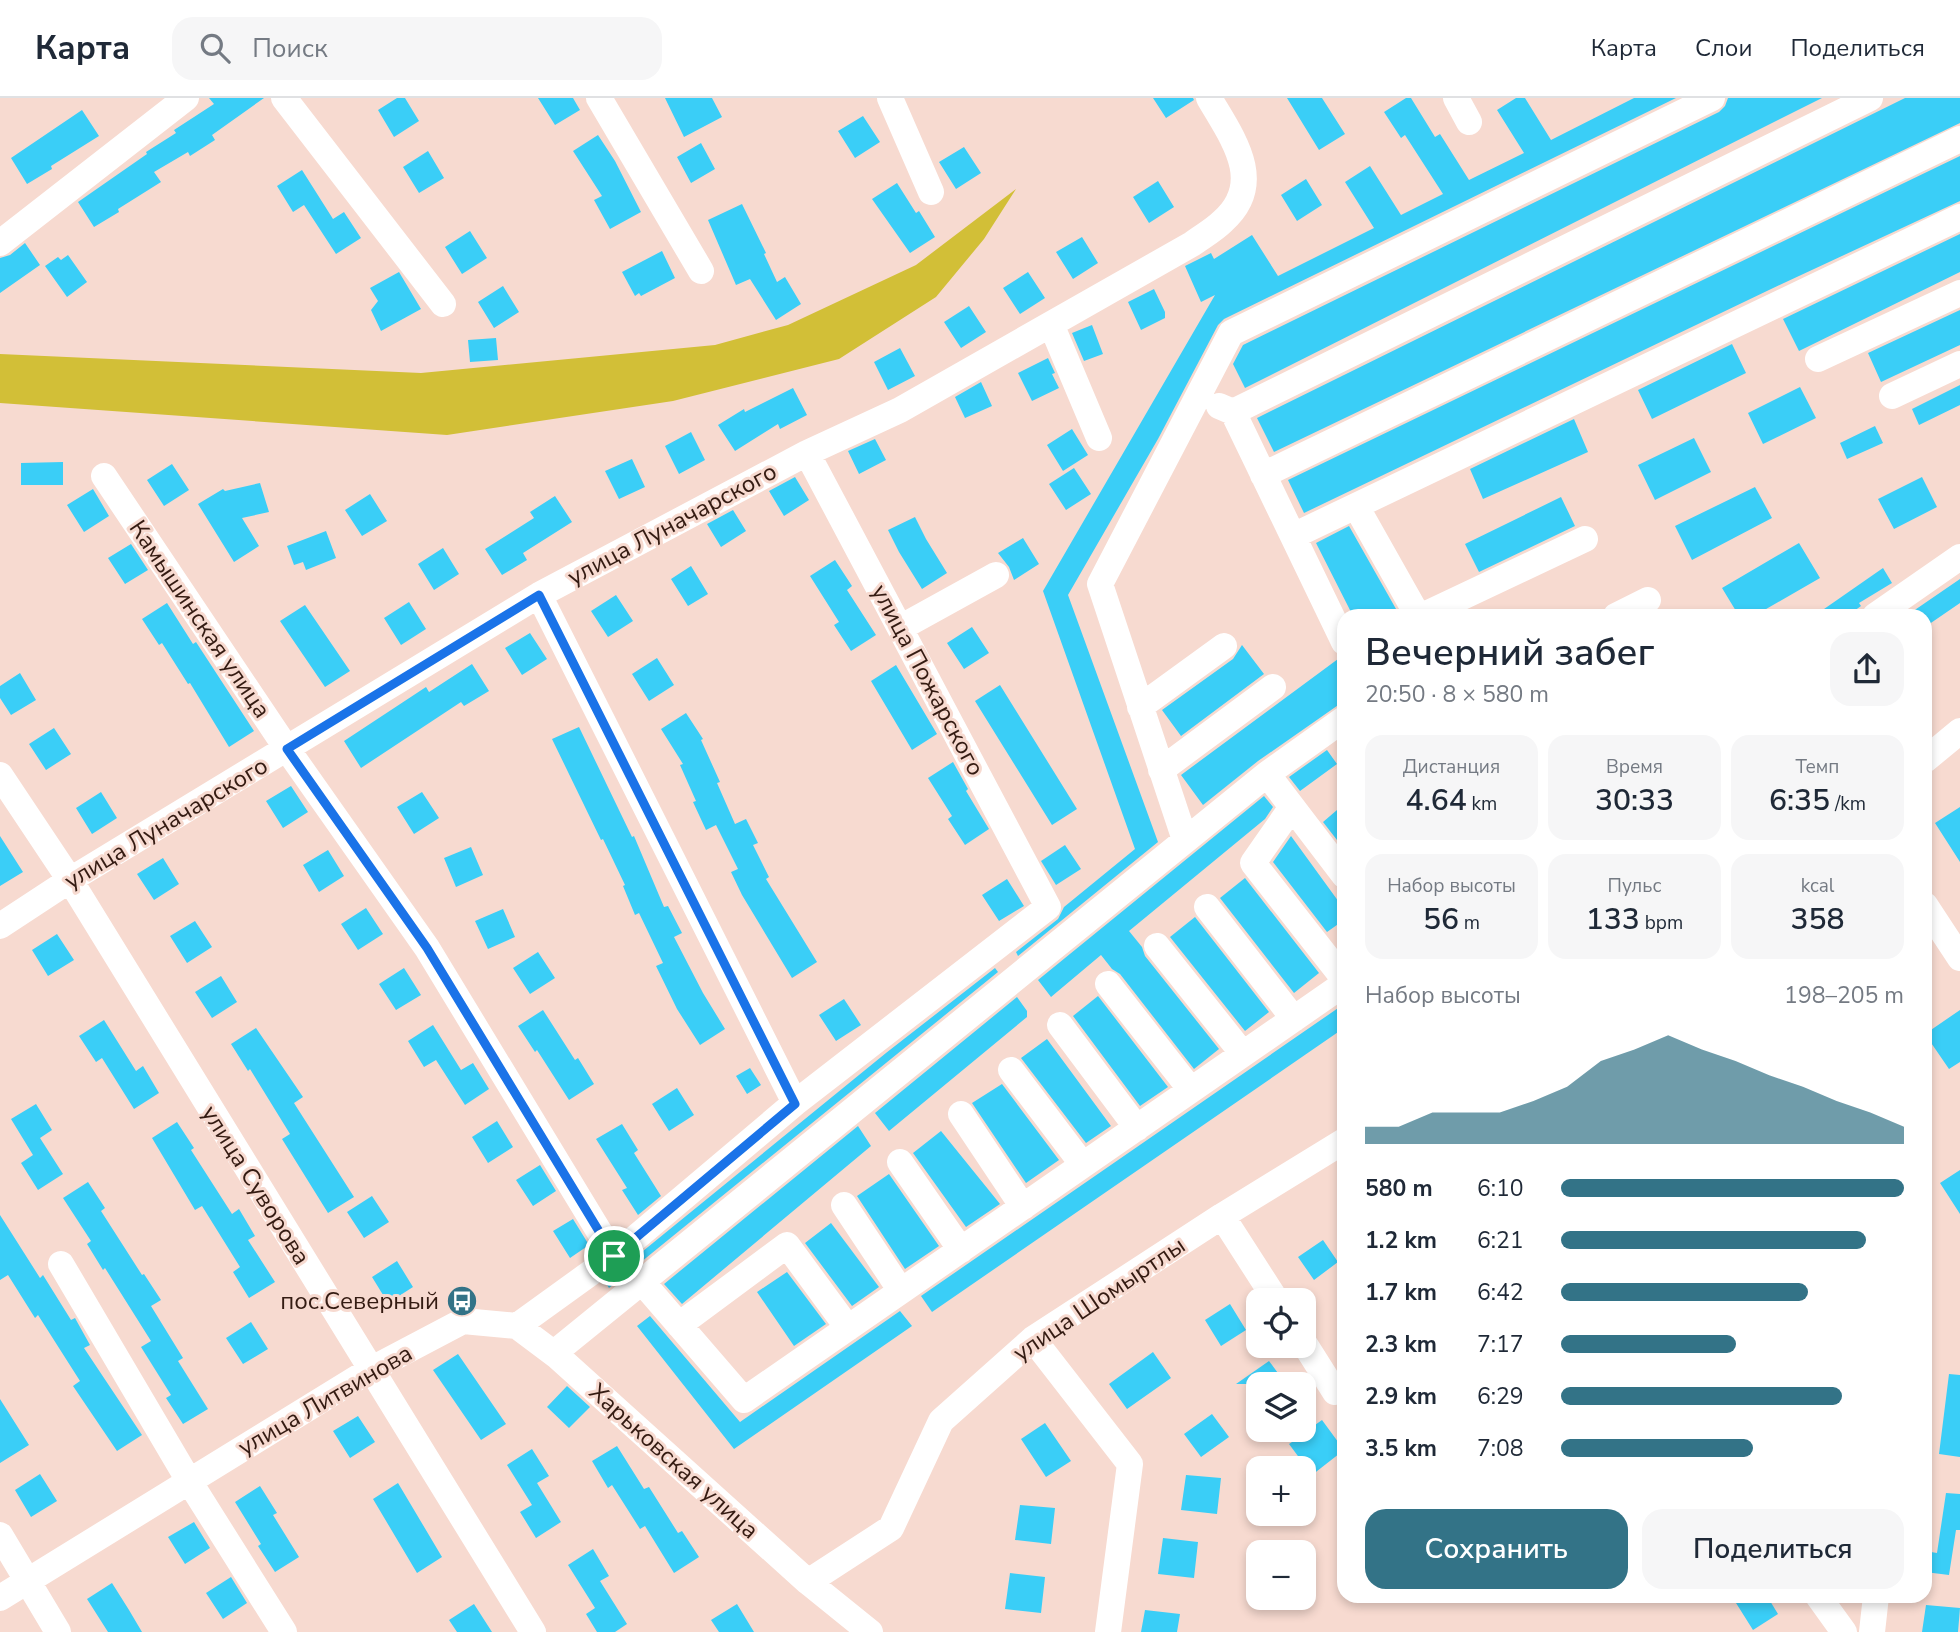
<!DOCTYPE html>
<html lang="ru">
<meta charset="utf-8">
<style>
:root{--surface:#fff;--page:#f6f6f7;--text:#1f2937;--muted:#747a83;--line:#e0e1e3;--accent:#337387}
body{margin:0;font-family:"Nunito Sans",sans-serif;background:var(--page);color:var(--text);height:100vh;display:flex;flex-direction:column;font-size:26px;white-space:nowrap}
*{box-sizing:border-box;margin:0}
p{font-size:23px;color:var(--muted)}
.icon{flex:none;width:38px;height:38px;fill:none;stroke:currentColor;stroke-width:2;stroke-linecap:round;stroke-linejoin:round}
.map{position:relative;flex:1;overflow:hidden}
.details{position:absolute;left:1337px;top:511px;width:595px;height:994px;display:flex;flex-direction:column;background:var(--surface);border-radius:21px;box-shadow:0 4px 10px #0003}
.details>*{flex:none}
.buttons{position:absolute;left:1246px;top:1190px;display:grid;gap:14px}
.buttons a{display:grid;place-items:center;width:70px;height:70px;border-radius:14px;background:var(--surface);box-shadow:0 4px 10px #0003;font-size:35px}
.pin{position:absolute;display:grid;place-items:center;width:60px;height:60px;color:#fff;margin:-30px;border:4px solid #fff;border-radius:50%;box-shadow:0 2px 7px #0007}
.round{display:grid;place-items:center;flex:none;width:74px;height:74px;border-radius:21px;background:var(--page)}
.headline{display:flex;align-items:center;justify-content:space-between;height:119px;padding:0 28px}
h1{font-size:38px;font-weight:600;line-height:52px}
.metrics{display:grid;grid-template-columns:repeat(3,1fr);gap:10px;height:119px;padding:7px 28px}
.metrics div{display:grid;align-content:center;border-radius:18px;background:var(--page);text-align:center}
.metrics b{font-size:30px;font-weight:600}
.metrics small{font-size:19px;font-weight:400}
.metrics p{font-size:19px}
.chart{height:196px;padding:14px 28px}
.chart p{display:flex;justify-content:space-between}
.chart svg{width:100%;height:126px;margin-top:7px;fill:var(--accent);opacity:.7}
.cta{display:flex;gap:14px;margin-top:auto;padding:14px 28px}
.cta a{flex:1;height:80px;border-radius:21px;background:var(--accent);color:#fff;font-size:28px;font-weight:600;line-height:80px;text-align:center}
.cta a+a{background:var(--page);color:var(--text)}
ul{padding:0 28px;list-style:none;font-size:23px}
li{display:grid;grid-template-columns:112px 84px 1fr;align-items:center;height:52px}
li i{height:18px;border-radius:9px;background:var(--accent)}
header{display:flex;align-items:center;gap:42px;box-sizing:border-box;height:98px;padding:0 35px;background:var(--surface);border-bottom:2px solid var(--line)}
header strong{font-size:33px}
nav{display:flex;gap:38px;margin-inline-start:auto;font-size:24px}
.search{width:490px;height:63px;background:var(--page);display:flex;align-items:center;gap:18px;box-sizing:border-box;padding:0 24px;border-radius:21px;color:var(--muted);font-size:26px}
.map>svg:first-child{display:block}
</style>
<header>
<strong>Карта</strong>
<div class="search"><svg class="icon" aria-label="search" viewBox="0 0 24 24"><circle cx="10" cy="10" r="6"/><path d="M15 15l6 6"/></svg>Поиск</div>
<nav><a>Карта</a><a>Слои</a><a>Поделиться</a></nav>
</header>
<div class="map">
<svg width="1960" height="1534" viewBox="0 0 1960 1534">
<rect width="100%" height="100%" fill="#f7dad0"/>
<path fill="#d2bf37" d="M1016,91L984,141L936,199L839,261L673,303L447,337L0,305V256L421,275L715,247L788,227L916,167Z"/>
<path fill="#3acef7" d="M209,0H264L212,37L215,42L190,58L188,54L154,74L161,84L118,111L119,114L94,129L78,104L147,56L146,54L176,35L174,32L214,6Z
M397,0H405L419,23L394,39L378,12Z
M538,0H573L580,12L555,27Z
M665,0H712L722,19L684,39Z
M1153,0H1193L1194,2L1166,20Z
M1287,0H1322L1345,36L1319,52Z
M1406,0H1411L1435,39L1440,36L1469,82L1524,55L1497,12L1516,0H1525L1551,42L1634,0H1676L1224,221L1218,227L1158,341L1068,497L1158,744L1018,858L1016,854L1058,821L1064,809L1135,751L1043,493L1215,197L1201,204L1185,168L1211,155L1214,161L1252,137L1278,178L1374,130L1345,84L1370,68L1401,117L1443,96L1405,37L1401,40L1384,14Z
M1728,0H1822L1245,290L1233,266L1243,247L1719,14L1725,8Z
M1905,0H1960V25L1274,354L1257,320Z
M82,12L99,38L51,68L52,71L27,86L11,60Z
M863,18L880,44L855,60L838,33Z
M598,37L615,63L641,114L610,131L594,102L602,98L573,53Z
M701,45L715,71L691,85L677,59Z
M964,49L981,75L956,91L939,64Z
M428,53L444,80L419,95L403,69Z
M1960,58V103L1769,192L1304,415L1288,382Z
M302,72L333,121L344,114L361,140L336,156L304,107L293,114L277,88Z
M1306,81L1322,107L1297,123L1281,97Z
M1158,83L1174,109L1149,125L1133,99Z
M897,85L916,115L919,113L935,139L910,155L872,101Z
M742,106L766,155L764,156L777,184L785,179L801,206L776,222L750,181L736,187L708,122Z
M470,133L487,160L462,176L445,149Z
M1960,136V174L1799,253L1783,221Z
M1082,139L1098,165L1073,181L1056,154Z
M25,145L40,167L0,195V160L10,157Z
M662,153L675,180L641,198L639,195L635,198L622,174Z
M68,157L87,184L67,199L45,168L58,159L61,162Z
M399,174L421,211L381,233L371,212L378,203L370,190Z
M1028,174L1045,200L1020,216L1003,190Z
M503,188L519,214L494,230L478,204Z
M1154,191L1165,214V220L1141,232L1128,204Z
M969,208L986,234L961,250L944,224Z
M1960,212V247L1881,284L1868,255Z
M1092,227L1103,256L1084,263L1072,235Z
M496,240L498,262L470,264L468,242Z
M1732,246L1746,275L1652,321L1638,292Z
M900,250L915,278L888,292L874,264Z
M1048,260L1055,275L1052,276L1059,290L1032,303L1018,275Z
M981,284L992,308L965,320L955,299Z
M1960,287V307L1919,327L1912,311Z
M1800,289L1816,320L1763,346L1748,315Z
M793,290L807,317L780,331L778,326L735,353L718,327L744,311L745,314Z
M1574,321L1588,354L1483,401L1470,371Z
M1875,328L1883,345L1847,361L1840,345Z
M1072,331L1088,357L1063,373L1047,347Z
M691,334L705,362L679,376L665,348Z
M1694,340L1711,374L1655,402L1638,367Z
M875,341L886,362L859,376L848,353Z
M632,361L645,389L619,401L605,373Z
M63,364V387H21V365Z
M172,366L189,392L164,408L147,382Z
M1074,370L1091,396L1066,412L1049,386Z
M795,379L809,402L784,418L769,393Z
M1922,379L1937,409L1894,431L1878,401Z
M260,385L269,414L242,420L259,448L234,464L198,406L223,391L225,393Z
M1755,389L1772,420L1692,462L1675,428Z
M93,391L109,418L84,434L67,407Z
M370,396L387,423L362,438L345,412Z
M555,398L572,424L523,455L527,462L502,477L485,451L534,420L530,414Z
M1561,399L1575,428L1479,474L1465,446Z
M733,412L746,433L721,449L707,426Z
M915,419L926,441L947,475L922,491L899,454L888,432Z
M1349,428L1400,518H1353L1316,445Z
M326,433L336,460L306,472L303,464L294,467L287,448Z
M1023,440L1039,466L1014,482L1009,469L998,455Z
M1799,445L1820,480L1754,518H1739L1722,490Z
M131,446L148,472L125,486L108,460Z
M443,450L459,476L434,492L418,466Z
M835,462L852,488L847,492L876,537L851,553L834,527L839,524L810,478Z
M691,468L708,496L688,508L671,481Z
M1883,470L1892,485L1859,505L1861,508L1847,518H1814Z
M1960,481V505L1925,529V518H1906Z
M616,497L633,523L608,539L591,513Z
M409,504L426,531L401,547L384,520Z
M167,505L193,546L196,544L254,633L229,649L190,585L188,586L162,545L159,547L142,521Z
M305,507L350,573L325,589L280,523Z
M972,529L989,555L964,571L947,545Z
M530,535L547,561L522,577L505,550Z
M1242,547L1264,576L1181,638L1162,612L1233,561Z
M657,560L674,587L649,603L632,576Z
M1338,561L1344,569V603L1258,663L1203,707L1181,677Z
M472,566L489,593L464,608L461,604L361,670L344,643L426,589L429,594Z
M896,567L937,636L912,652L871,583Z
M20,575L36,602L11,617L0,600V588Z
M1000,587L1077,711L1052,727L975,603Z
M686,615L703,641L701,642L720,684L717,685L735,726L746,721L758,745L753,747L769,779L766,781L817,864L792,880L742,797L731,774L738,771L716,727L706,732L693,704L696,703L680,667L683,666L661,631Z
M579,629L632,739L634,738L664,809L668,808L682,835L674,839L703,895L725,931L700,947L677,911L656,868L663,865L639,815L635,817L623,788L625,787L603,741L601,742L552,641Z
M54,630L71,656L46,672L29,646Z
M1327,652L1337,666L1300,693L1289,679Z
M953,664L968,691L966,693L989,731L965,747L948,721L952,718L928,680Z
M291,688L308,714L283,730L266,703Z
M101,694L117,720L92,736L76,710Z
M422,694L439,720L414,736L397,709Z
M1264,698L1273,709L1265,721L1129,833L1142,849L1145,858L1219,951L1194,971L1120,876L1112,871L1101,857L1051,899L1038,882Z
M1344,706V751L1323,724Z
M1960,709V764L1935,725Z
M0,738L23,774L0,788Z
M1291,738L1344,811V822L1327,834L1273,764Z
M1065,747L1081,771L1056,787L1041,763Z
M471,749L483,777L456,789L444,760Z
M328,752L344,778L319,794L303,767Z
M163,760L179,786L154,802L137,776Z
M1245,780L1319,875L1294,895L1220,800Z
M1007,781L1024,808L999,823L982,797Z
M366,810L383,836L358,852L341,826Z
M503,811L515,839L488,851L475,823Z
M1195,819L1269,914L1245,933L1170,839Z
M195,823L212,849L187,865L170,838Z
M57,836L74,862L48,878L32,852Z
M538,854L555,880L530,896L513,870Z
M404,870L421,897L396,912L379,886Z
M995,870L998,874L609,1190L605,1184L886,955Z
M221,878L237,904L212,920L195,894Z
M1098,898L1168,989L1140,1008L1073,918Z
M1017,899L1027,913V919L889,1033L875,1015Z
M844,901L861,927L836,943L819,917Z
M1344,906V930L932,1214L921,1198Z
M543,912L575,962L578,960L594,986L569,1002L537,952L535,954L518,928Z
M1960,912V964L1949,971L1925,936Z
M104,922L136,973L143,968L159,995L134,1011L102,960L96,964L79,938Z
M433,927L461,972L473,965L489,991L465,1007L436,962L424,969L408,943Z
M256,930L303,999L294,1005L354,1099L328,1115L282,1041L290,1036L250,971L248,973L231,946Z
M1047,941L1111,1028L1086,1045L1021,960Z
M750,970L761,987L747,996L736,978Z
M1002,986L1059,1062L1026,1085L972,1005Z
M677,990L694,1017L669,1033L652,1006Z
M36,1006L52,1032L40,1040L63,1076L38,1092L21,1065L33,1057L11,1021Z
M497,1023L513,1049L488,1065L472,1039Z
M177,1024L194,1050L191,1052L232,1116L239,1111L255,1138L248,1142L275,1184L249,1200L233,1174L240,1169L202,1108L195,1112L152,1040Z
M622,1026L638,1052L634,1055L661,1098L638,1117L622,1092L627,1090L596,1041Z
M858,1028L871,1048L682,1206L664,1186Z
M941,1033L1000,1106L966,1129L913,1055Z
M540,1067L556,1093L533,1108L516,1082Z
M1960,1072V1116L1940,1085Z
M889,1076L939,1148L905,1171L857,1098Z
M88,1084L105,1110L101,1113L142,1177L144,1176L161,1202L151,1208L183,1260L178,1263L208,1311L183,1326L166,1300L171,1297L141,1249L151,1243L105,1170L103,1172L87,1146L91,1143L63,1100Z
M372,1098L389,1124L364,1140L347,1114Z
M0,1117L40,1180L43,1177L71,1222L75,1220L90,1247L84,1250L142,1337L117,1353L73,1288L80,1283L38,1217L35,1220L8,1177L0,1182Z
M573,1121L589,1147L570,1160L553,1133Z
M831,1125L879,1189L852,1208L805,1145Z
M1323,1142L1338,1164L1314,1182L1298,1159Z
M397,1163L413,1189L388,1205L372,1179Z
M787,1174L826,1226L794,1248L757,1194Z
M1230,1206L1246,1232L1221,1248L1205,1222Z
M900,1213L912,1228L734,1351L637,1228L650,1218L740,1324Z
M251,1224L268,1251L243,1266L226,1240Z
M1153,1254L1171,1280L1127,1311L1109,1286Z
M458,1256L506,1326L481,1342L433,1272Z
M1269,1263L1286,1286H1236Z
M1949,1276L1960,1277V1359L1939,1356Z
M567,1288L590,1309L569,1330L547,1309Z
M0,1301L29,1347L0,1365Z
M1304,1311L1315,1327L1322,1322L1344,1352L1312,1377L1289,1346L1304,1336Z
M1212,1316L1229,1339L1201,1359L1184,1336Z
M358,1318L375,1344L350,1360L333,1333Z
M1045,1325L1071,1363L1046,1379L1021,1341Z
M617,1348L644,1391L649,1389L678,1435L682,1433L699,1459L674,1475L645,1428L640,1431L612,1387L608,1390L592,1363Z
M532,1351L549,1378L537,1385L561,1424L536,1440L520,1414L532,1407L507,1367Z
M40,1376L57,1403L31,1419L15,1392Z
M1186,1377L1221,1380L1217,1416L1181,1412Z
M398,1385L442,1459L417,1475L373,1401Z
M260,1388L277,1415L273,1417L299,1459L275,1474L258,1448L261,1446L235,1404Z
M1946,1395L1960,1396V1432H1956L1949,1477L1925,1474V1453L1937,1455Z
M1020,1407L1055,1410L1051,1446L1015,1442Z
M194,1424L210,1450L185,1466L168,1439Z
M1163,1440L1198,1444L1194,1480L1158,1476Z
M593,1451L609,1478L600,1483L627,1526L615,1534H597L586,1516L595,1510L568,1467Z
M1010,1475L1045,1479L1041,1515L1005,1511Z
M231,1479L247,1505L223,1521L206,1495Z
M112,1485L129,1512L142,1534H108L87,1501Z
M1748,1498H1767L1778,1516L1753,1532L1736,1505Z
M474,1506L492,1534H457L449,1522Z
M737,1506L754,1534H719L711,1522Z
M1926,1507L1960,1510L1958,1534H1922Z
M1145,1512L1180,1516L1177,1534H1141Z"/>
<g fill="none" stroke-linecap="round" stroke-linejoin="round">
<path stroke="#fff" stroke-width="26" d="M284,0L443,206
M599,0L701,173
M890,0L931,94
M1456,0L1469,24
M0,145L186,0
M1051,226L1099,340
M1818,261L1960,195
M1892,298L1960,266
M1219,308L1233,314L1344,544
M1233,314L1870,0
M1263,377L1960,41
M104,378L287,651L427,850L614,1158
M1356,408L1418,518
M1293,438L1960,119
M539,497L795,1005
M1422,518L1585,441
M1616,518L1648,502
M1875,518L1960,459
M900,530L996,477
M1140,609L1224,548
M1925,662L1960,633
M1161,672L1273,589
M1267,676L1344,777
M0,677L70,782L533,1534
M1292,709L1253,765L1344,881
M1185,742L1100,486L1231,235L1712,0
M1925,807L1960,860
M1207,809L1294,921
M0,828L70,782L539,497L807,355L900,312L1192,146C1203,138 1214,132 1223,123C1267,84 1231,38 1209,0
M1157,848L1243,956
M1108,886L1191,992
M1060,927L1137,1030
M1011,972L1083,1067
M961,1016L1023,1109
M900,1064L961,1152
M844,1107L901,1193
M1222,1118L1276,1202
M61,1166L189,1383L284,1534
M643,1185L744,1302L1344,886
M679,1227L787,1147L848,1230
M517,1228L614,1158L795,1005L1048,809L807,355
M1033,1241L1130,1366L1108,1534
M1304,1245L1335,1294
M554,1255L1267,676L1344,621
M0,1437L58,1534
M808,1484L891,1430L941,1323L1033,1241L1222,1118L1344,1043
M1818,1498L1844,1534
M0,1500L370,1272L463,1223L517,1228L557,1258L808,1484L870,1534
M1872,1534L1876,1498"/>
</g>
<g fill="none" stroke-linecap="round" stroke-linejoin="round">
<g stroke="#fff" stroke-width="14">
<path id="route" d="M539,497L795,1006L614,1158L427,850L287,651Z"/>
</g>
<use href="#route" stroke="#1a73e8" stroke-width="9"/>
</g>
<defs>
<g id="bus-disc" transform="scale(1.575)"><circle r="9.5" fill="#337387" stroke="#f7dad0"/><path d="M-5-6H5V4H4V6H2V4H-2V6H-4V4H-5ZM-3.5-4V0h7V-4ZM-3.5 1.2v1.5H-2V1.2ZM2 1.2v1.5H3.5V1.2Z" fill="#fff"/></g>
</defs>
<g fill-rule="evenodd">
<use href="#bus-disc" x="462" y="1203"/>
</g>
<g text-anchor="middle" stroke-width="6" stroke-linejoin="round" paint-order="stroke">
<g font-size="24" fill="#341b12" stroke="#f7dad0">
<text transform="translate(672 426) rotate(-28)" y="8">улица Луначарского</text>
<text transform="translate(200 521) rotate(56)" y="8">Камышинская улица</text>
<text transform="translate(928 582) rotate(62)" y="8">улица Пожарского</text>
<text transform="translate(166 725) rotate(-31)" y="8">улица Луначарского</text>
<text transform="translate(256 1087) rotate(58)" y="8">улица Суворова</text>
<text transform="translate(1099 1201) rotate(-34)" y="8">улица Шомыртлы</text>
<text transform="translate(325 1302) rotate(-30)" y="8">улица Литвинова</text>
<text transform="translate(674 1363) rotate(42)" y="8">Харьковская улица</text>
</g>
<g font-size="24" fill="#341b12" stroke="#f7dad0" text-anchor="end">
<text x="439" y="1211">пос.Северный</text>
</g>
</g>
</svg>
<div class="buttons">
<a><svg class="icon" aria-label="locate" viewBox="0 0 24 24"><circle cx="12" cy="12" r="6"/><path d="M12 2v4M12 18v4M2 12h4M18 12h4"/></svg></a>
<a><svg class="icon" aria-label="layers" viewBox="0 0 24 24"><path d="M12 4l9 5-9 5-9-5zM3 14l9 5 9-5"/></svg></a>
<a>+</a>
<a>−</a>
</div>
<div class="pin" style="left:614px;top:1158px;background:#1e9e55"><svg class="icon" aria-label="arrive" viewBox="0 0 24 24"><path d="M6 21V4h12l-3 4 3 4H6"/></svg></div>
<section class="details">
<div class="headline"><div><h1>Вечерний забег</h1><p>20:50 · 8 × 580 m</p></div><a class="round"><svg class="icon" aria-label="share" viewBox="0 0 24 24"><path d="M12 15V3M7 8l5-5 5 5M5 13v7h14v-7"/></svg></a></div>
<div class="metrics">
<div><p>Дистанция</p><b>4.64<small> km</small></b></div>
<div><p>Время</p><b>30:33</b></div>
<div><p>Темп</p><b>6:35<small> /km</small></b></div>
</div>
<div class="metrics">
<div><p>Набор высоты</p><b>56<small> m</small></b></div>
<div><p>Пульс</p><b>133<small> bpm</small></b></div>
<div><p>kcal</p><b>358</b></div>
</div>
<div class="chart"><p><span>Набор высоты</span>198–205 m</p>
<svg viewBox="0 0 160 44" preserveAspectRatio="none"><path d="M0 44V38L10 38L20 33L30 33L40 33L50 29L60 24L70 15L80 11L90 6L100 11L110 15L120 20L130 24L140 29L150 33L160 38V44z"/></svg>
</div>
<ul>
<li><b>580 m</b>6:10<i style="width:100%"></i></li>
<li><b>1.2 km</b>6:21<i style="width:89%"></i></li>
<li><b>1.7 km</b>6:42<i style="width:72%"></i></li>
<li><b>2.3 km</b>7:17<i style="width:51%"></i></li>
<li><b>2.9 km</b>6:29<i style="width:82%"></i></li>
<li><b>3.5 km</b>7:08<i style="width:56%"></i></li>
</ul>
<div class="cta"><a>Сохранить</a><a>Поделиться</a></div>
</section>
</div>
